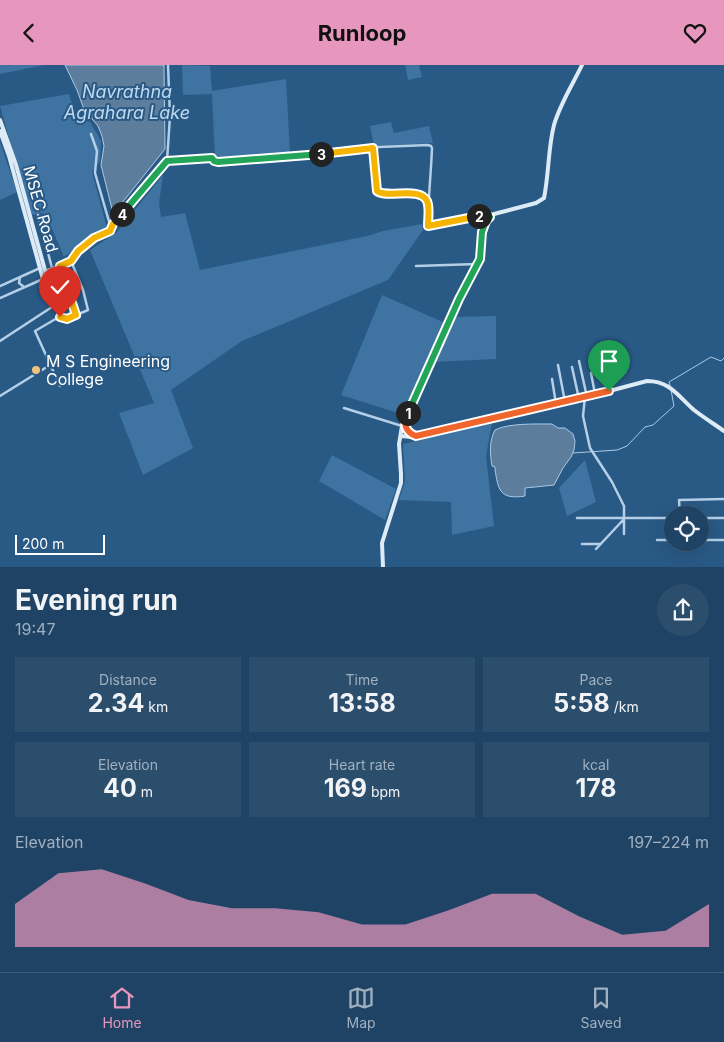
<!DOCTYPE html>
<meta charset="utf-8">
<style>
:root{--surface:#1f4364;--page:#2c4e6d;--text:#f1f3f6;--muted:#a1b0bf;--line:#3c5c78;--accent:#e797bd}
body{margin:0;font-family:Inter,sans-serif;background:var(--page);color:var(--text);height:100vh;display:flex;flex-direction:column;font-size:19px;white-space:nowrap}
*{box-sizing:border-box;margin:0}
p{font-size:16px;color:var(--muted)}
.icon{flex:none;width:28px;height:28px;fill:none;stroke:currentColor;stroke-width:2;stroke-linecap:round;stroke-linejoin:round}
.map{position:relative;height:502px;overflow:hidden}
.drawer{display:flex;flex-direction:column;background:var(--surface);flex:1}
.drawer>*{flex:none}
.buttons{position:absolute;left:664px;top:441px;display:grid;gap:10px}
.buttons a{display:grid;place-items:center;width:45px;height:45px;border-radius:50%;background:var(--surface);box-shadow:0 5px 20px #0002,0 0 0 1px var(--line);font-size:25px}
.scale{position:absolute;left:15px;bottom:12px;width:90px;box-sizing:border-box;padding-left:5px;border:2px solid #fff;border-top:0;font-size:14px;line-height:18px;white-space:nowrap;color:#fff;-webkit-text-stroke:4px #295985;paint-order:stroke}
.pin{position:absolute;display:grid;place-items:center;width:42px;height:42px;color:#fff;margin:-51px -21px;border-radius:50% 50% 50% 0;rotate:-45deg;box-shadow:0 0 5px #0007}
.pin .icon{rotate:45deg}
.km{position:absolute;width:25px;height:25px;margin:-12px;border-radius:50%;background:#222;color:#fff;font-size:14px;line-height:25px;text-align:center}
.round{display:grid;place-items:center;flex:none;width:52px;height:52px;border-radius:26px;background:var(--page)}
.headline{display:flex;align-items:center;justify-content:space-between;height:85px;padding:0 15px}
h1{font-size:28px;font-weight:700;line-height:38px}
.metrics{display:grid;grid-template-columns:repeat(3,1fr);gap:8px;height:85px;padding:5px 15px}
.metrics div{display:grid;align-content:center;border-radius:0px;background:var(--page);text-align:center}
.metrics b{font-size:25px;font-weight:700}
.metrics small{font-size:14px;font-weight:400}
.metrics p{font-size:14px}
.chart{height:140px;padding:10px 15px}
.chart p{display:flex;justify-content:space-between}
.chart svg{width:100%;height:90px;margin-top:5px;fill:var(--accent);opacity:.7}
header{display:flex;justify-content:space-between;align-items:center;height:65px;padding:0 15px;background:var(--accent);color:#111;font-size:22px;font-weight:700}
.tabs{display:flex;justify-content:space-around;align-items:center;height:70px;border-top:1px solid var(--line);background:var(--surface);font-size:14px;color:var(--muted)}
.tabs a{display:grid;justify-items:center;gap:2px}
.tabs .active{color:var(--accent)}
.map>svg:first-child{display:block}
</style>
<header><svg class="icon" aria-label="back" viewBox="0 0 24 24"><path d="M15 5l-7 7 7 7"/></svg>Runloop<svg class="icon" aria-label="heart" viewBox="0 0 24 24"><path d="M12 20l-8-8c-3-5 5-10 8-4 3-6 11-1 8 4z"/></svg></header>
<div class="map">
<svg width="724" height="502" viewBox="0 0 724 502">
<rect width="100%" height="100%" fill="#295985"/>
<path fill="#3e73a2" d="M0,0H45L0,9Z
M182,0L210,1L212,26L286,14L290,89L215,95L212,29L183,30Z
M405,0H419L422,12L408,15Z
M69,29L76,52L90,57L101,76L100,96L92,107L107,163L91,171L64,192L46,150L42,148L31,150L0,41Z
M391,57L394,68L429,61L433,78L374,81L370,61Z
M0,77L17,127L0,135Z
M163,110L159,138L161,152L185,148L200,205L367,171L383,166L422,159L423,165L388,215L242,276L171,325L193,383L143,410L119,348L154,338L90,185L116,168Z
M382,230L445,258L404,350L341,330Z
M496,251V294L434,297L456,252Z
M492,358L486,391L494,461L452,470L451,437L399,435L405,416L403,379Z
M332,390L396,424L385,455L319,416Z
M585,395L596,437L567,451L559,423Z"/>
<path fill="#5d7d9c" stroke="#a9cbe8" d="M65,0H164L165,84L122,138L113,148L101,100L104,81L102,71L98,61L93,55L85,47L77,25Z
M552,359L558,363H565L573,369L574,373L575,376L574,385L571,392L563,403L554,420L525,423V431C500,435 498,425 495,404V402L492,401C490,389 489,376 495,365C508,358 537,359 552,359Z"/>
<g fill="none" stroke-linecap="round" stroke-linejoin="round">
<path stroke="#a9cbe8" stroke-width="1" d="M670,321L669,317L711,292L721,296L724,293
M573,388L617,385L627,381L645,362L653,360L674,341L671,325"/>
<path stroke="#b4cfe7" stroke-width="2.5" d="M91,69L97,86L95,108L108,153L111,162
M373,83L376,121L378,128C393,134 415,121 427,136
M167,96L170,51L168,0
M38,150L52,203
M71,196L78,186L94,173L110,166L113,159L167,96L212,93L214,96L218,97L368,85L379,82L428,80L431,81L432,83C431,109 428,135 428,161L484,150L490,152
M60,201L76,250
M416,201L477,199
M20,212L19,218L24,222
M0,221L40,203
M0,233L43,214
M59,252L35,266L60,321
M0,276L55,240L60,252L67,254L88,245L83,225L71,196L45,206
M579,296L587,332
M558,300L565,337
M572,302L579,334
M604,304L609,326
M591,308L595,329
M552,314L556,339
M0,331L50,300
M585,332L583,351L590,383L612,417L624,441V469
M344,343L402,361
M405,356C405,363 408,368 415,370
M680,450L679,435L724,434
M577,453H672
M700,453H724
M657,475H672
M700,475H724
M582,479H600
M596,484L624,454"/>
<path stroke="#ddebf7" stroke-width="4" d="M0,55L16,100L54,238
M0,66L9,91L49,236L54,238
M401,371L411,372L579,334L647,316C670,316 678,331 694,345C703,352 714,359 724,366
M383,502L382,478L401,418V409L399,379L402,361L459,234L480,194L482,167L486,156L494,149L536,138L544,133C549,109 548,83 554,60C560,39 573,19 582,0"/>
</g>
<g fill="none" stroke-linecap="round" stroke-linejoin="round">
<g stroke="#fff" stroke-width="10">
<path id="split-1" d="M408,348C403,359 405,367 416,371L609,326"/>
</g>
<g stroke="#fff" stroke-width="10">
<path id="split-2" d="M408,348L459,234L480,194L482,167L486,156L490,152L486,150L479,151"/>
</g>
<g stroke="#fff" stroke-width="10">
<path id="split-3" d="M321,89L373,83L377,126C387,134 420,121 427,136C430,142 428,154 428,161L479,151"/>
</g>
<g stroke="#fff" stroke-width="10">
<path id="split-4" d="M122,149L167,96L212,93L214,96L218,97L321,89"/>
</g>
<g stroke="#fff" stroke-width="10">
<path id="split-5" d="M60,252L67,254L76,250L60,201L71,196L78,186L94,173L110,166L113,159L122,149"/>
</g>
<use href="#split-1" stroke="#f0652b" stroke-width="6"/>
<use href="#split-2" stroke="#22a559" stroke-width="6"/>
<use href="#split-3" stroke="#f5b400" stroke-width="6"/>
<use href="#split-4" stroke="#22a559" stroke-width="6"/>
<use href="#split-5" stroke="#f5b400" stroke-width="6"/>
</g>
<circle fill="#efc37b" stroke="#295985" stroke-width="2" cx="36" cy="305" r="5"/>
<g text-anchor="middle" stroke-width="4" stroke-linejoin="round" paint-order="stroke">
<g font-size="16" fill="#fff" stroke="#295985">
<text transform="translate(41 144) rotate(74)" y="6">MSEC Road</text>
</g>
<g font-size="16" fill="#fff" stroke="#295985" text-anchor="start">
<text x="46" y="302">M S Engineering<tspan x="46" dy="18">College</tspan></text>
</g>
<g font-size="18" font-style="italic" fill="#bfd9ef" stroke="#295985">
<text x="127" y="33">Navrathna<tspan x="127" dy="21">Agrahara Lake</tspan></text>
</g>
</g>
</svg>
<div class="buttons">
<a><svg class="icon" aria-label="locate" viewBox="0 0 24 24"><circle cx="12" cy="12" r="6"/><path d="M12 2v4M12 18v4M2 12h4M18 12h4"/></svg></a>
</div>
<div class="scale">200 m</div>
<div class="pin" style="left:609px;top:326px;background:#1e9e55"><svg class="icon" aria-label="arrive" viewBox="0 0 24 24"><path d="M6 21V4h12l-3 4 3 4H6"/></svg></div>
<div class="pin" style="left:60px;top:252px;background:#d93025"><svg class="icon" aria-label="check" viewBox="0 0 24 24"><path d="M5 12l5 5 9-10"/></svg></div>
<b class="km" style="left:408px;top:348px">1</b>
<b class="km" style="left:479px;top:151px">2</b>
<b class="km" style="left:321px;top:89px">3</b>
<b class="km" style="left:122px;top:149px">4</b>
</div>
<section class="drawer">
<div class="headline"><div><h1>Evening run</h1><p>19:47</p></div><a class="round"><svg class="icon" aria-label="share" viewBox="0 0 24 24"><path d="M12 15V3M7 8l5-5 5 5M5 13v7h14v-7"/></svg></a></div>
<div class="metrics">
<div><p>Distance</p><b>2.34<small> km</small></b></div>
<div><p>Time</p><b>13:58</b></div>
<div><p>Pace</p><b>5:58<small> /km</small></b></div>
</div>
<div class="metrics">
<div><p>Elevation</p><b>40<small> m</small></b></div>
<div><p>Heart rate</p><b>169<small> bpm</small></b></div>
<div><p>kcal</p><b>178</b></div>
</div>
<div class="chart"><p><span>Elevation</span>197–224 m</p>
<svg viewBox="0 0 160 44" preserveAspectRatio="none"><path d="M0 44V23L10 8L20 6L30 13L40 21L50 25L60 25L70 27L80 33L90 33L100 26L110 18L120 18L130 29L140 38L150 36L160 23V44z"/></svg>
</div>
</section>
<nav class="tabs">
<a class="active"><svg class="icon" aria-label="home" viewBox="0 0 24 24"><path d="M3 11l9-7 9 7M6 9v11h12V9"/></svg>Home</a>
<a><svg class="icon" aria-label="map" viewBox="0 0 24 24"><path d="M3 6l6-2 6 2 6-2v14l-6 2-6-2-6 2zM9 4v14M15 6v14"/></svg>Map</a>
<a><svg class="icon" aria-label="saved" viewBox="0 0 24 24"><path d="M7 4h10v16l-5-4-5 4z"/></svg>Saved</a>
</nav>
